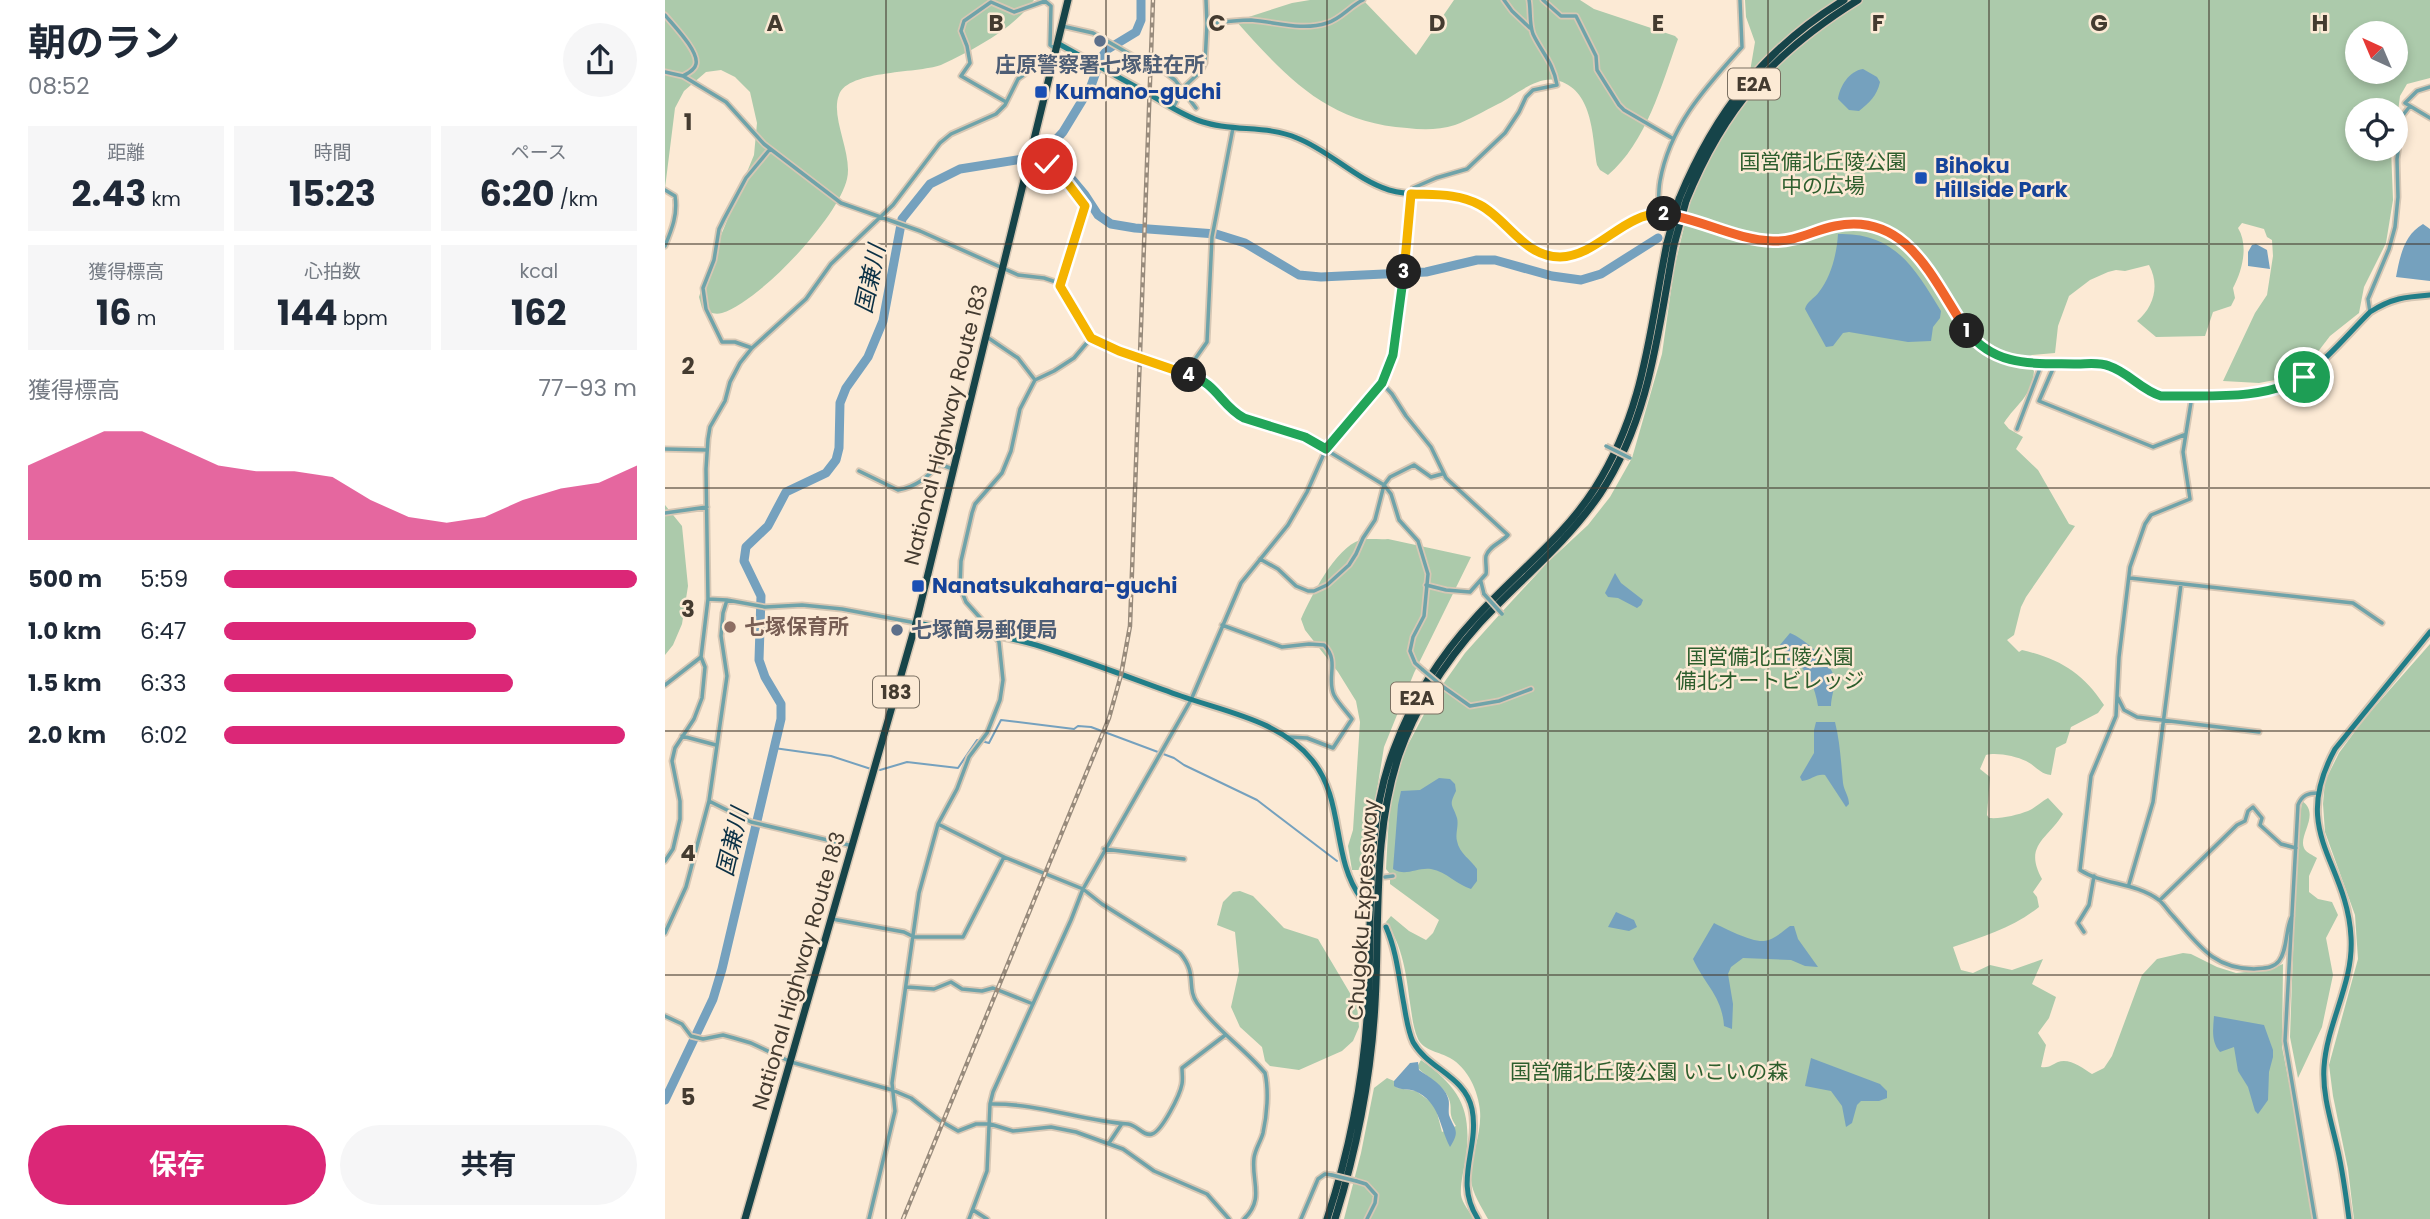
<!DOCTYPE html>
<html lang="ja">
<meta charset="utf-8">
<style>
:root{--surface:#fff;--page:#f6f6f7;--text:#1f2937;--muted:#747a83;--accent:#db2777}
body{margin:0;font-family:Poppins,"Noto Sans JP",sans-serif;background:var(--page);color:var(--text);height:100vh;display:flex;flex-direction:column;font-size:26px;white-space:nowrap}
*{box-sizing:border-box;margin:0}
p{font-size:23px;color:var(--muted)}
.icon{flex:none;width:38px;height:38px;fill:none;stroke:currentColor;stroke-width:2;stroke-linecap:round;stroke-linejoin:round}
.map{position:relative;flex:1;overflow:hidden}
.sheet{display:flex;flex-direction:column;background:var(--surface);width:665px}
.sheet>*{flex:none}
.needle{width:46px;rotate:316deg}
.tools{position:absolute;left:1680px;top:21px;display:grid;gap:14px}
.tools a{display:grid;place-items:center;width:63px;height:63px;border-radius:50%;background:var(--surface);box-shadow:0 4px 10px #0003;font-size:35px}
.pin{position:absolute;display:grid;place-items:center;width:60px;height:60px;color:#fff;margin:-30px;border:4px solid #fff;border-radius:50%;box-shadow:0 2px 7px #0007}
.km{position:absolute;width:35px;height:35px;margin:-18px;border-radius:50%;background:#222;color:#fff;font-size:19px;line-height:35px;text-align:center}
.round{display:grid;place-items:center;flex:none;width:74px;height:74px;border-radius:37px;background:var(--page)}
.overview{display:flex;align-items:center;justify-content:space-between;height:119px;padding:0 28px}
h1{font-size:38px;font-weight:700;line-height:52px}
.metrics{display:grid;grid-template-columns:repeat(3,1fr);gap:10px;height:119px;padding:7px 28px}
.metrics div{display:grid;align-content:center;border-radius:0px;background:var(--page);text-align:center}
.metrics b{font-size:35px;font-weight:700}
.metrics small{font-size:19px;font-weight:400}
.metrics p{font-size:19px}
.chart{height:196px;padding:14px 28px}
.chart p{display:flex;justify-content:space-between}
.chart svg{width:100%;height:126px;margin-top:7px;fill:var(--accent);opacity:.7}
.cta{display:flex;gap:14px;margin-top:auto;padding:14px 28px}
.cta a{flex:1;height:80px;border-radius:42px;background:var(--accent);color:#fff;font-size:28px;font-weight:700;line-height:80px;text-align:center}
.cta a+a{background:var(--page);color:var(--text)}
ul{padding:0 28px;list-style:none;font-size:23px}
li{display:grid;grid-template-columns:112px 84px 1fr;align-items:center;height:52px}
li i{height:18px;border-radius:9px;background:var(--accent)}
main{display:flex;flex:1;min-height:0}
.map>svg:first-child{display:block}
</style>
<main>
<section class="sheet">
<div class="overview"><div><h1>朝のラン</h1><p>08:52</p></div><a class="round"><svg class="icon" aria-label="share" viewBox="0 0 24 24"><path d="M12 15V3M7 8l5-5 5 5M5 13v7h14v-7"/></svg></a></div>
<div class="metrics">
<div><p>距離</p><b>2.43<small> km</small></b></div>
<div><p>時間</p><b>15:23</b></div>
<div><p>ペース</p><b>6:20<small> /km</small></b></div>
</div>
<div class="metrics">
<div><p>獲得標高</p><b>16<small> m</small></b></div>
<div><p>心拍数</p><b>144<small> bpm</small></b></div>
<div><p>kcal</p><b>162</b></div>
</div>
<div class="chart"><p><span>獲得標高</span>77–93 m</p>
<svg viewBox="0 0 160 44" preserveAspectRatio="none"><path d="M0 44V18L10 12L20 6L30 6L40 12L50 18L60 20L70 20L80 22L90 30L100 36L110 38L120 36L130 30L140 26L150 24L160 18V44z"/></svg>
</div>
<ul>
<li><b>500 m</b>5:59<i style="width:100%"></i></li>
<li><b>1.0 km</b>6:47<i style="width:61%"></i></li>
<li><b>1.5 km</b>6:33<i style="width:70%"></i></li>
<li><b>2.0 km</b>6:02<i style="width:97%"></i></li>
</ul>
<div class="cta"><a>保存</a><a>共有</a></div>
</section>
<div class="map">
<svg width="1765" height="1219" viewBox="0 0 1765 1219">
<rect width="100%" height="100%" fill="#fcead5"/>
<path fill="#accaab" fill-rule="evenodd" d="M0,0H369C348,29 310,49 278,64C257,74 183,69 174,95C165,117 188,154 182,179C173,218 95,301 57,313C49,315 43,312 37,308L34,297L45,262L89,155L92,123L85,92L70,77L56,70L41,72L19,91L10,108L0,188Z
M645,0H698L751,55L789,0H915L929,9L1010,36L1013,39C997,84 981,143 943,175L935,170L932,165C927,134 928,89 891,80C871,76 850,96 833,104C819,111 804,120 790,125C774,130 758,130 742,128C662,123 621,77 571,21L627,3Z
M1080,0H1765V78L1742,84L1735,96L1731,127V110H1692V149H1726L1728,200L1721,243L1699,287L1694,313L1665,336L1652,353L1615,379L1594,383L1558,381L1590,313L1602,295L1608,256L1607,240L1602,237L1599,229L1577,223L1573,228C1584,246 1577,271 1568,288L1570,298L1566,306L1548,312L1540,336L1491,337L1472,321C1489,307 1495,285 1484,265L1460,271L1451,270L1443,272L1425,280L1404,296L1393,326L1390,353L1367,355L1352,363L1364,364L1369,371C1367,397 1351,404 1339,423L1344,429L1358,437L1351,449L1373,470L1404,524L1410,526L1361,597L1356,607L1349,635L1342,640L1354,652L1357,650C1395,659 1418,673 1439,705L1433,713L1406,727L1401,743L1391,748L1386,775C1375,774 1371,766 1361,761C1351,756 1331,752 1321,755L1315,769L1325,777L1322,815L1324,818C1337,819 1352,815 1363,811C1370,808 1376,802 1383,798L1398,814C1383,839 1358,845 1377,879L1368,892L1372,897L1374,907C1347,928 1320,936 1288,947L1296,970L1308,973L1325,965L1347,970L1378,959L1367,984L1391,997L1384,1018L1373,1033L1381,1045L1376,1067C1385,1068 1386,1065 1393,1062C1405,1058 1417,1068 1427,1074L1439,1068L1447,1056L1477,975L1492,959L1518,953L1526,954L1552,967L1571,973L1602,970L1618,964L1617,1047L1651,1219H823C817,1208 807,1193 806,1180C805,1158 817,1134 815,1111C813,1091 803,1068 785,1058C775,1052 759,1051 753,1039C748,1028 747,1015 745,1003C741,973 738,947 721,922L726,916L744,931L761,940L768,933L774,920L725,884V874L721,869L724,815L731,774L737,756L766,701L800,653L835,614L883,562L923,525L945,497L967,458L997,354L1009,269L1025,202L1036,173L1058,132L1080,101L1090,42L1081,17ZM1692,33H1731V72H1692Z
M0,505L17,526L23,586L17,624L8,645L0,655Z
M723,539L806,557L749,673L719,747L699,870H687L683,846L688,830L695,722L691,701L673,672L640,630L636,619C646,597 670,548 695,540C703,538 715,540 723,539Z
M1765,644V1219H1689L1683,1169L1668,1096L1664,1065L1693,959L1690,915L1660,832L1658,804L1660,781L1674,753L1699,719Z
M1637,801C1656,814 1633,835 1639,848C1641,853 1648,855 1652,858L1644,876V892L1653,899L1667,902L1673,915L1661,938L1668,975L1657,1027L1633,1078L1625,1037L1632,841Z
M575,891L588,896L619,928L653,939L692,1005L694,1027L688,1041L677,1051L634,1070L605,1066L600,1061L597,1047L575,1027L566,1007L574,971L570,932L552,925L558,902L568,892Z
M756,1060C795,1088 807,1109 801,1157C799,1169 795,1184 796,1195C797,1203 805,1212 809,1219H679L696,1153L709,1088L722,1078L729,1081L732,1088L751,1091L770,1105L777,1132L791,1126C782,1112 788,1110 784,1099C779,1085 761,1077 752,1067Z"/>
<path fill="#75a1be" d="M1198,69L1212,77L1215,82C1212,96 1204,103 1194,111L1184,110L1173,99C1175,86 1184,71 1198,69Z
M1758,224L1765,229V281L1731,277C1735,256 1739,235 1758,224Z
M1173,234C1229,232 1250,268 1276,311L1275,318L1268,327L1266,341L1243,342L1184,332L1178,333L1168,346L1161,347L1140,309C1142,301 1149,299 1154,292C1166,277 1172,253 1173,234Z
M1591,244L1602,250L1605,269L1583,266V252L1587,245Z
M950,573L956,583L978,600L976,605L972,608L953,598L943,597L940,593Z
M1125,633C1139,638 1166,662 1169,677C1171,685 1166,697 1166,706H1153C1150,688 1144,672 1129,660L1121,663L1109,652Z
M1151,722H1170C1175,742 1176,762 1178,783C1179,791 1184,796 1184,804L1181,807L1160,775C1152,773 1146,780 1137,781L1135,777L1149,753V730Z
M774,778L785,779L790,784L791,791C783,807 788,804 792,818C794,825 790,834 792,841C794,853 806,860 812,869V881L806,889C792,885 782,872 766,869C752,867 741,877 728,869L733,805L736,791L755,790Z
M951,912L969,920L972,927L964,931L943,927Z
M1049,923C1061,929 1086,942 1099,941C1109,940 1118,931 1125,926H1129L1133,939L1153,967L1140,966L1126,960L1078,958L1066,967L1063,974L1068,1004L1067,1029L1059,1026C1057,996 1040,985 1028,959Z
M1549,1016L1599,1025L1608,1050V1057L1604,1072L1603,1100L1593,1114L1590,1111L1583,1087L1573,1071L1569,1047L1555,1052C1546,1042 1548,1029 1549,1016Z
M1146,1058L1215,1084L1222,1091V1098L1214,1101H1196L1192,1105L1187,1123L1181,1127L1177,1106L1166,1091L1140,1086Z
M753,1062L754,1070C764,1077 779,1085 783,1098C785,1103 783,1109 784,1115C789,1129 796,1130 785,1147C774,1126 775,1102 750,1091C743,1088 736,1091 729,1086V1081L745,1063Z"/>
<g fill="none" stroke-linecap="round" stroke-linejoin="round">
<path stroke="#75a1be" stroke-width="2" d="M109,748L166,756L206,769
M215,770L242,762L293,768L312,740L324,743L336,720L409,729L413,726L426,727L509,758L519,765L592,800L672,861"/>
<path stroke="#75a1be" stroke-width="9" d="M376,156L398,132L426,86L436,58L443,49L471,32L476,20V0
M0,1100L48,999L57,969L116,719V704L100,677L94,660L96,596L79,561L81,547L103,526L121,492L161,473L171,460L174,448L175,403L181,388L203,357L218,321L237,219L265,184L295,169L376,156L394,164L420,195L433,215L446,224L470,228L551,234L580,243L634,275L656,277L761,272L812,260H830L887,276L916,280L936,274L993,238"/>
<path stroke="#d7c7b4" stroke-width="3.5" stroke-dasharray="3.5 2" stroke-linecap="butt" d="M694,876H707"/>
<g stroke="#d7c7b4" stroke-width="7">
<path id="street" d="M839,0L847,11L865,28
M878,0L896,16H911L931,56L932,70L954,105L959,110L1007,138
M0,15C8,25 34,51 31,64C30,70 23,73 18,76
M542,24C557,22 571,20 586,20C611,22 637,31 662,23C676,19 685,6 698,0
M397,26L428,33L482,64
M497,70L510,80L531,108
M0,72L18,76L61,102L99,144L176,203L255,231L353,275L379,278L391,282L407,304L426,338L454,351L538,379L571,414L599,426L640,437L719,485L726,494L734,520L753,541L763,574L759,616L748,637L745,651L750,663L758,670
M1765,87L1752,91L1740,103L1765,118
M341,102L296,76L305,63L302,46L296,31L299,21L326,2L349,12L380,1L386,6L385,45L391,49
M508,108L518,88L536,71L540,63L542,24L541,0
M365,162C398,165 402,180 420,206L395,286
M0,190L10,196C13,214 7,229 0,246
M993,214C994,203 993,192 995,181C1005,125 1041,87 1077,47L1075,0
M1705,312L1703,299L1724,249L1730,227L1733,197L1732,159L1738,115L1745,106
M322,337L353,358L370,380
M87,348L70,342H57L41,309L38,288L49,260L54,229L59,219L81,178L105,149
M1390,364L1374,401L1488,447L1519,435
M525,376L530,359L542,342L547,237L568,128
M717,383L727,394L741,416L766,447L781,478L843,535C836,543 824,546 821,556C820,561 822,569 821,574L805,592L781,590L761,585
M1527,396L1518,452L1525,499L1486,515L1480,524L1465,567L1454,657L1451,716L1426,776L1415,870C1438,885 1470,882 1494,900C1499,904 1503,911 1508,916C1533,944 1548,969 1589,969C1598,968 1608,969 1614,961C1623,949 1620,929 1627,916
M1352,429L1377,363
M0,449L42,450
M194,471L233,490C251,487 263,477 274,464L288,469
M0,513L42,507
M595,559L613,569L631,586L643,591H649L662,585L684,565L691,554L698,538L710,520L719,485L725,477L749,465L766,477L777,474
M1465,578L1688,603L1717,623
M816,582L819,594
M43,599L62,600L100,607L137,605L177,609L251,623
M557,625L617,647L644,644L659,645C675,661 661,678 669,695C673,703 682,712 687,719L668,748L642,738L623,737
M0,685L36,657
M777,686L805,706L834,701L866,689
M1453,698L1459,710L1472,717L1594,732
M17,736L51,745
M44,801L86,822L188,846
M273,824L339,857L418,889L437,904L515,953C533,974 521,987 532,1003C551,1030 579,1048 600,1073C604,1091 602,1115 598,1133C596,1141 590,1149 589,1158C586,1181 600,1199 579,1219
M439,849L519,859
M0,861L8,849L15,819V801L7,761L10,748L29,719L37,698L40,667L36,657L43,599L41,469L43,439L45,427L60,401L65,382L75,363L87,348L141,299L166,264L228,205L275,143L286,134L331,114L340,105L353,79L375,63L389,62
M720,877L728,876
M1464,884L1488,802L1516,584
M1495,900L1572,825L1580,821L1583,811L1588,807L1597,818L1595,825L1616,844L1631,848
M167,919L239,932L249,937H298L339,857
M1419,932L1413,923L1424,905L1429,876
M0,933L21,887L44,801L62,676L56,636L58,613L62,600
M242,987L269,989L286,982L297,989L317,991L328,988L368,1004
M0,1016L17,1024L26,1036L38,1039L58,1035L69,1038L86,1043L126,1062L227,1090L246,1098L274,1120L293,1131L311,1124H325L348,1131L386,1127L411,1132L458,1149L489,1171L542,1194L564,1219
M325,1104C373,1103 417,1121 463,1124C472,1125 479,1137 487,1134C497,1131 515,1095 517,1084C518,1079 517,1073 517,1068L559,1036
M444,1143L456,1125
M691,1181L701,1184L711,1195L710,1203L702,1219
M308,1210L322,1219
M204,1219L230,1111L227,1083L254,893L273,824L292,789L304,757L322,733L335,700L338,680L334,642L326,630L301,602L295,587L296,561L307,513L310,504L337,473L346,451L355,409L370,380L389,371L409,358L426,338
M304,1219L322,1171L325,1104L328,1092L406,920L418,889L526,700L576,583L623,525L642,492L661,449L717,383C738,337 738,282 743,231C745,217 744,201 748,188L771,178L802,169L840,133L854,112L861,97L868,90L892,85C888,62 877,53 868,34C864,23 866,11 864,0
M636,1219L653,1179L660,1174L667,1175
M1650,1219L1620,1041L1633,805C1637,795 1643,793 1653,793"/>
</g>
<g stroke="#d7c7b4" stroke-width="9">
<path id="secondary" d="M394,44C423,60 452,76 482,93C500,103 518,116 538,122C569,132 602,125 632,138C665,151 690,179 724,190C750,198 778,191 803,200C836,212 858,259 896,256C930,254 958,221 993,214C1032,218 1078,244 1117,241C1151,238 1179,215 1215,228C1274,251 1275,313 1317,347C1347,372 1395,360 1431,363C1456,364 1472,388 1496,396C1536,395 1606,401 1639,376C1664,358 1684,333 1705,312C1727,298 1740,297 1765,295
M251,623C291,629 332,634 371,645C420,660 468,679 516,696C561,712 616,721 647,760C680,800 666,858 696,898
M721,927C732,952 734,979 739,1005C741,1017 743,1031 748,1042C763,1069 800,1076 807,1109C815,1148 788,1181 813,1219
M1684,1219C1681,1196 1678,1173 1673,1151C1667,1124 1657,1095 1659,1067C1662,1022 1689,983 1686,937C1682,861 1624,833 1670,749L1765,632"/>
</g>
<g stroke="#d7c7b4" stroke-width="10">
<path id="highway" d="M1014,199C1050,112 1099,49 1179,0
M1021,201C1059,107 1108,53 1193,0
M80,1219L251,623L403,0
M662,1219C685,1149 699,1077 703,1004C708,920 698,829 729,749C747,700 775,656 810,618C850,574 898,538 930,488C980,409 984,332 1002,243
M670,1219C692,1149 706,1077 710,1004C715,921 707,835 734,755C751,706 781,661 815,623C855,580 901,544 935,494C985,419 993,331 1009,245"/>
</g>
<use href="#street" stroke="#6fa3a9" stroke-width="3.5"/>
<use href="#secondary" stroke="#217e88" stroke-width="5"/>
<use href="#highway" stroke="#164449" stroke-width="7"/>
<g stroke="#988b7c" stroke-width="4.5">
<path id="rail" d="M238,1219L444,718L456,675L465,626L488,0"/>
</g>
<use href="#rail" stroke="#fcead5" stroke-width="2" stroke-dasharray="5" stroke-linecap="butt"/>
<g stroke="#d7c7b4" stroke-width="7" stroke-linecap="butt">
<path id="street-bridge" d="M941,446L965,458
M819,594L837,614
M758,670L777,686
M667,1175L691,1181"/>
</g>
<g stroke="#d7c7b4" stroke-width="10" stroke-linecap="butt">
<path id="highway-bridge" d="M1002,243L1014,199
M1009,245L1021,201"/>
</g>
<use href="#street-bridge" stroke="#6fa3a9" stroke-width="3.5"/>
<use href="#highway-bridge" stroke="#164449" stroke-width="7"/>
</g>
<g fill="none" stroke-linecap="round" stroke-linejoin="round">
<g stroke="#fff" stroke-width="14">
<path id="split-1" d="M1302,331C1331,368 1369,363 1412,364C1423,364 1434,362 1444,366C1463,372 1476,390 1496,396C1543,395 1597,401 1639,377"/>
</g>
<g stroke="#fff" stroke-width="14">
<path id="split-2" d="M999,214C1036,219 1071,240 1108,241C1131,242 1149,230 1170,226C1244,211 1269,283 1302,331"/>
</g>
<g stroke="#fff" stroke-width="14">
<path id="split-3" d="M739,272L746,194C769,195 793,193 815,205C842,219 859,257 895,257C934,256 959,211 999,214"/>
</g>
<g stroke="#fff" stroke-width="14">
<path id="split-4" d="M524,375C552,383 556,406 579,418L640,437L661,449L717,383L728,355L739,272"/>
</g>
<g stroke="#fff" stroke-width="14">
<path id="split-5" d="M382,164L392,169L420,206L395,286L426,338L454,351L524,375"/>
</g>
<use href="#split-1" stroke="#22a559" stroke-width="9"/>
<use href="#split-2" stroke="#f0652b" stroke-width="9"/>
<use href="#split-3" stroke="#f5b400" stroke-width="9"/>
<use href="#split-4" stroke="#22a559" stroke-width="9"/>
<use href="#split-5" stroke="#f5b400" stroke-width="9"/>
</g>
<path fill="none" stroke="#443b30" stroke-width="2" stroke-opacity="0.55" d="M221,0V1219M441,0V1219M662,0V1219M883,0V1219M1103,0V1219M1324,0V1219M1544,0V1219M0,244H1765M0,488H1765M0,731H1765M0,975H1765"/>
<g fill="#5c6f8a" stroke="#fcead5" stroke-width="2.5">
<circle cx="435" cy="41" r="7"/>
<circle cx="232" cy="630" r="7"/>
</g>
<g fill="#1a4fb4" stroke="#fcead5" stroke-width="2.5">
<rect x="369" y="85" width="14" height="14" rx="3.5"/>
<rect x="1249" y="171" width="14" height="14" rx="3.5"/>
<rect x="246" y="579" width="14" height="14" rx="3.5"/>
</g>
<circle fill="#8d6e63" stroke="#fcead5" stroke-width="2.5" cx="65" cy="627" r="7"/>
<g text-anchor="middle" stroke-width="5" stroke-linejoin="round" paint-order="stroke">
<g fill="#fcead5" stroke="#7b7062" stroke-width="2">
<rect x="1063" y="68.5" width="52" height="31" rx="5"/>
<rect x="208" y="676.5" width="46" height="31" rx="5"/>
<rect x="726" y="682.5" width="52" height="31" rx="5"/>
</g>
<g font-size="19" font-weight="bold" fill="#443b30">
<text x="1089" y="91">E2A</text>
<text x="231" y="699">183</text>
<text x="752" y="705">E2A</text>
</g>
<g font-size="21" font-weight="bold" fill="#4e5e75" stroke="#fcead5">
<text x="435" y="72">庄原警察署七塚駐在所</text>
<text x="246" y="637" text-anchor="start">七塚簡易郵便局</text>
</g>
<g font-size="21" font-weight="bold" fill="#164399" stroke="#fcead5" text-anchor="start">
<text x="390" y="99">Kumano-guchi</text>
<text x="1270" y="173">Bihoku<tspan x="1270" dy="24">Hillside Park</tspan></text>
<text x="267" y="593">Nanatsukahara-guchi</text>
</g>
<g font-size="21" fill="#2d5e2d" stroke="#fcead5">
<text x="1158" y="169">国営備北丘陵公園<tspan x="1158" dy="24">中の広場</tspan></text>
<text x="1105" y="664">国営備北丘陵公園<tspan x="1105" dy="24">備北オートビレッジ</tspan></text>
<text x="984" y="1079">国営備北丘陵公園 いこいの森</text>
</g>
<g font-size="21" fill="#443b30" stroke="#fcead5">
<text transform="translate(281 425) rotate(-76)" y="7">National Highway Route 183</text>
<text transform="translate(698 910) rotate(-86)" y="7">Chugoku Expressway</text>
<text transform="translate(134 971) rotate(-74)" y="7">National Highway Route 183</text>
</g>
<g font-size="21" font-weight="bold" fill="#785e54" stroke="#fcead5" text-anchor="start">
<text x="79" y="634">七塚保育所</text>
</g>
<g font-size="23" font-style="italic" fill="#092f44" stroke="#fcead5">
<text transform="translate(205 279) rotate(-78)" y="8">国兼川</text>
<text transform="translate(67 842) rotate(-77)" y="8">国兼川</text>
</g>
</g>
<g font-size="23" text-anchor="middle" font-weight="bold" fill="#443b30" stroke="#fcead5" stroke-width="5" stroke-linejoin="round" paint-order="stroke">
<text x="110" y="31">A</text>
<text x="331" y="31">B</text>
<text x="552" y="31">C</text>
<text x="772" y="31">D</text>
<text x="993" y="31">E</text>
<text x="1213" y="31">F</text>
<text x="1434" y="31">G</text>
<text x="1655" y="31">H</text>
<text x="23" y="130">1</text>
<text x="23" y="374">2</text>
<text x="23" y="617">3</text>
<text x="23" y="861">4</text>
<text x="23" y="1105">5</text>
</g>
</svg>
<div class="tools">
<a><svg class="needle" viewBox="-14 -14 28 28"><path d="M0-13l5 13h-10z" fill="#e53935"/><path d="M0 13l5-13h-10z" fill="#747a83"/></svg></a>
<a><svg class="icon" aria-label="locate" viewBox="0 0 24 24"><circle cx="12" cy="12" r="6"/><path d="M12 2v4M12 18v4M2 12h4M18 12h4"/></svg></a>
</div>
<div class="pin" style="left:1639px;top:377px;background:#1e9e55"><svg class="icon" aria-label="arrive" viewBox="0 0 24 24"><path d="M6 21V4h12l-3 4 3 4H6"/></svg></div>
<div class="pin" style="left:382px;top:164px;background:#d93025"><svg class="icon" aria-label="check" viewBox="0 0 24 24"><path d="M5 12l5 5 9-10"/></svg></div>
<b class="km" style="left:1302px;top:331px">1</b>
<b class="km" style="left:999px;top:214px">2</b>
<b class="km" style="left:739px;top:272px">3</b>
<b class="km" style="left:524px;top:375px">4</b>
</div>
</main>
